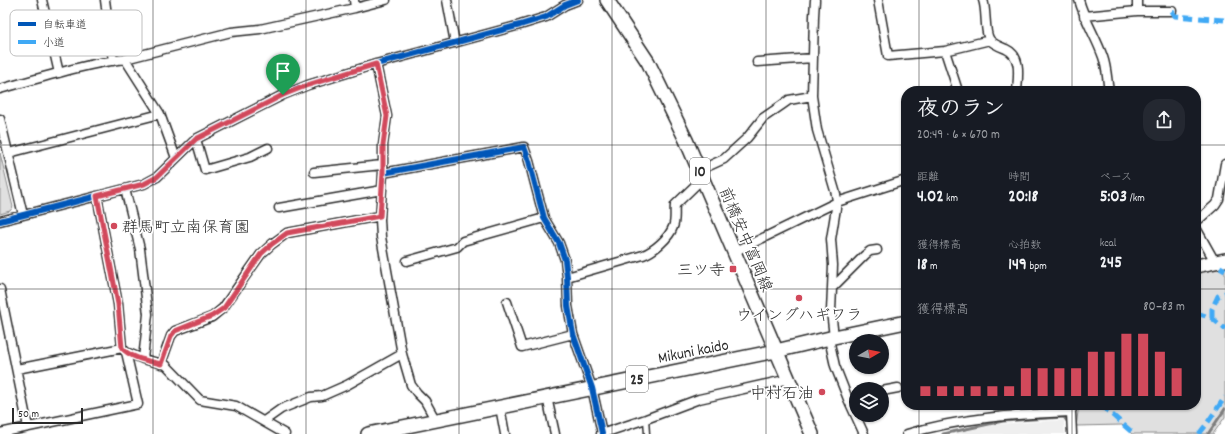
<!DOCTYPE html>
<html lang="ja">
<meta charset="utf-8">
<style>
:root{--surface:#171b24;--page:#242831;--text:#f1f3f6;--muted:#9ea1a6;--accent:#d1495b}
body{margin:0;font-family:Dekko,"Klee One",sans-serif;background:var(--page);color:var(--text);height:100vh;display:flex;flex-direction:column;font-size:15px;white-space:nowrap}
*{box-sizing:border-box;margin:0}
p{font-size:13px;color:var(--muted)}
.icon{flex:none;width:22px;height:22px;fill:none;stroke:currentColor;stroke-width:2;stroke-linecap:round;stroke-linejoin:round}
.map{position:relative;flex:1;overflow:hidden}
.sheet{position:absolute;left:901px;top:86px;width:300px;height:324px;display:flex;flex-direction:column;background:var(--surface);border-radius:16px;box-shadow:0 1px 3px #0004}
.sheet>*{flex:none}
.needle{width:26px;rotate:80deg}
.controls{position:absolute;left:849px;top:334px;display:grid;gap:8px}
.controls a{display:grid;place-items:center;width:40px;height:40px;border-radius:50%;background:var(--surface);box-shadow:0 1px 3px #0004;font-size:20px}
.scale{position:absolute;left:12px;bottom:10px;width:71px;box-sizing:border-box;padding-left:4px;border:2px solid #2b2b2b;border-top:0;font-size:11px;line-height:14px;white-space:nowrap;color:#2b2b2b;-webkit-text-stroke:3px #fff;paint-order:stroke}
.pin{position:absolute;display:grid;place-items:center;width:34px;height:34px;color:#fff;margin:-41px -17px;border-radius:50% 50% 50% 0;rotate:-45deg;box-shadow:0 0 4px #0007}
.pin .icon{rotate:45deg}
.round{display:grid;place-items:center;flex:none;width:42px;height:42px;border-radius:16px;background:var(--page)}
.summary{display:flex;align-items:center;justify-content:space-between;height:68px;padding:0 16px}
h1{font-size:22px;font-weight:700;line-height:30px}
.metrics{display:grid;grid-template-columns:repeat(3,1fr);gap:6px;height:68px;padding:4px 16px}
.metrics div{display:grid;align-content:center}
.metrics b{font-size:17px;font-weight:700}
.metrics small{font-size:11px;font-weight:400}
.metrics p{font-size:11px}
.chart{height:112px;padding:8px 16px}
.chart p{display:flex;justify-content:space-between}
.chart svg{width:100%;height:72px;margin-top:4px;stroke:var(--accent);stroke-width:6}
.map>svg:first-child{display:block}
</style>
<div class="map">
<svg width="1225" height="434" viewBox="0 0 1225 434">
<rect width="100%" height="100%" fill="#fff"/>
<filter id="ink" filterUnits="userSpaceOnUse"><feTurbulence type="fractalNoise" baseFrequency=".025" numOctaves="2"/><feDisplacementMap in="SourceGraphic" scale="8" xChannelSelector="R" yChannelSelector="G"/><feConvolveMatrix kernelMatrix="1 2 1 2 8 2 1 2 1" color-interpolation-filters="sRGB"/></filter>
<g filter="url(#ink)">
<path fill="#efefef" d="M1064,420L1065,434H952L999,424Z"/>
<path fill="#e0e0e0" stroke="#868686" d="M0,153L13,207L10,211L0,214Z
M1225,265V417L1213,434H1132L1122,425L1076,426L1079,405H1196V271Z"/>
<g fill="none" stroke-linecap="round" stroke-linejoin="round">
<path stroke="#7e7e7e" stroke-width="3" d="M943,434L1003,421L1064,417L1070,425
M1208,434L1225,409"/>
<g stroke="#2b2b2b" stroke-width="7">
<path id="lane" d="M646,419L647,434"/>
</g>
<g stroke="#2b2b2b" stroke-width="11">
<path id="street" d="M42,0L59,73
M105,0L113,61
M354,0L355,8
M447,0L455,43
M815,0L814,16L812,96L817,130L836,194L837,202L831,239L833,265L831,311L834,337
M878,0L888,56L945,51L990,40
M983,0C987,10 984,33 990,40C993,44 1001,47 1006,49C1022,56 1018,76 1017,91
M1079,0C1085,21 1096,37 1103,57C1107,68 1107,80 1109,91
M1137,11V0
M1084,16L1137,11H1172
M945,51L958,91
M125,59L160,114L176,158
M757,62L813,58
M376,64L387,116L383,145V173L380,219L381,237L402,354L411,385L417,393L425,401L436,421
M0,89C41,78 83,64 125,59L231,32L260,29L355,8L386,0
M0,119L23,215
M196,139L205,170L250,157L268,148
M9,153L160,114
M700,170L724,159L747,138L763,118L782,105L789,100L812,96
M314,172L382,165
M383,173L524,147L529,161L544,218L559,243L565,260L567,277L568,306L573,334L592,388L602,433
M125,189L140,249L148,314L143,359
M97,196L118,304L122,348
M279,208L382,190
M0,221L144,184L157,177L196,139L283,95L308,85L376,64L520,25L546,17L565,5L578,0
M1196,222L1215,205L1219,199L1225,164
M1196,228L1215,262
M734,252L837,202L906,180
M407,261L457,247L463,241L544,218
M567,277L643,255C654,251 669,238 673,227C676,221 674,212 675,205L703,178
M832,288L865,255L870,251L877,250
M0,289L28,427
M507,302L522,347L573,334
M829,339L835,366L848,399L864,434
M161,364L171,336L175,331L212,317L223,308L261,254L272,244L287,233L380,216
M17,369L122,348L126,352L143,359L166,365L200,400L236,406L285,434
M882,391L898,388
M547,397L555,434
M500,407L505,434
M264,421L281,409L311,397L322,396L347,385L402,354
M0,433L138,404L126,352
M601,434L646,419L699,399L789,379
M907,434C960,418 1016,414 1071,412
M1072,434L1071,412L1073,405"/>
</g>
<g stroke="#2b2b2b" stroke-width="16">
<path id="primary" d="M607,0L648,62L686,140L812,434
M1196,266L1225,260
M368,434L776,351L834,337L906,322"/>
</g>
<use href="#lane" stroke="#fff" stroke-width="4"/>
<use href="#street" stroke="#fff" stroke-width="8"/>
<use href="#primary" stroke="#fff" stroke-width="13"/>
<path stroke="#3fa9f5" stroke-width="5" stroke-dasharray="10 5" stroke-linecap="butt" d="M1172,11L1175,16L1225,20
M1220,267L1225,270
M1196,313L1212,318L1225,329
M1212,318V309L1218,296L1225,293
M1101,405L1134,434
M1199,434L1206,425L1225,397"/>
<g stroke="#fff" stroke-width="8">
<path id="cycleway" d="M383,173L524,147L529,161L544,218L559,243L565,260L567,277L568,306L573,334L592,388L602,433
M0,221L144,184L157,177L196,139L283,95L308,85L376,64L520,25L546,17L565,5L578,0"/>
</g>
<use href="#cycleway" stroke="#0057b8" stroke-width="6"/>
</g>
</g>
<g fill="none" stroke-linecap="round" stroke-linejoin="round" filter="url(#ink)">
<g stroke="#fff" stroke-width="8">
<path id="route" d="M376,64L387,116L383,145V173L380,216L287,233L272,244L261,254L224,308L212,316L175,331L171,336L161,364C149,361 130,358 122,348L118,304L97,196L144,184L157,177L196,139L283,95L308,85Z"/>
</g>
<use href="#route" stroke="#d1495b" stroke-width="5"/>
</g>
<path fill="none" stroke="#2b2b2b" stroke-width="1" stroke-opacity="0.55" d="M153,0V434M306,0V434M459,0V434M612,0V434M766,0V434M919,0V91M1072,0V91M0,145H906M1196,145H1225M0,289H906M1196,289H1225M919,405V434M1072,405V434"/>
<g fill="#d1495b" stroke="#fff" stroke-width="1.5">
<circle cx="114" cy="226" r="4"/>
<rect x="729" y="265" width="8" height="8" rx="2"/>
<circle cx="799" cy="298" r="4"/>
<circle cx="822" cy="392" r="4"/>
</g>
<g text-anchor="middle" stroke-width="3.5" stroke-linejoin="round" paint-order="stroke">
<g fill="#fff" stroke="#6b6b6b" stroke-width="1">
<rect x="690" y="158" width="20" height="26" rx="3"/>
<rect x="626" y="366" width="22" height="26" rx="3"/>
</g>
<g font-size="15" font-weight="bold" fill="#2b2b2b">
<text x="700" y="176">10</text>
<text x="637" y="384">25</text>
</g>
<g font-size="16" fill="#2b2b2b" stroke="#fff" text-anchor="end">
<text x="122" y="232" text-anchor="start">群馬町立南保育園</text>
<text x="725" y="275">三ツ寺</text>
<text x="799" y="320" text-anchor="middle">ウイングハギワラ</text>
<text x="814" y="398">中村石油</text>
</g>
<g font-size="16" fill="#2b2b2b" stroke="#fff">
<text transform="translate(747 239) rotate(67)" y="6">前橋安中富岡線</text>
<text transform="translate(693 350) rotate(-11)" y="6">Mikuni kaido</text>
</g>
</g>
<rect x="10" y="10" width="132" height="46" rx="6" fill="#fff" stroke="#bfbfbf" stroke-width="1"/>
<rect x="18" y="22" width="18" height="4" fill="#0057b8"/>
<rect x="18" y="40" width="18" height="4" fill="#3fa9f5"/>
<g font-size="11" fill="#2b2b2b">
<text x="43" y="28">自転車道</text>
<text x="43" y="46">小道</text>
</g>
</svg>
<div class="controls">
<a><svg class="needle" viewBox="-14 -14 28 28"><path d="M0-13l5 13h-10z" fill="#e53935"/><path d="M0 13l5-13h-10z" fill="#9ea1a6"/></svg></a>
<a><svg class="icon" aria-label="layers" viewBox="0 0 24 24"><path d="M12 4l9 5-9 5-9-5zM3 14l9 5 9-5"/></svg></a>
</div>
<div class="scale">50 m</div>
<div class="pin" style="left:283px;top:95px;background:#1e9e55"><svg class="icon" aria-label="arrive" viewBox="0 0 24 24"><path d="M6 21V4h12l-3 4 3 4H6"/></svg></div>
<section class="sheet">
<div class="summary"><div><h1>夜のラン</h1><p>20:49 · 6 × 670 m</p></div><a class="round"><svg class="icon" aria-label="share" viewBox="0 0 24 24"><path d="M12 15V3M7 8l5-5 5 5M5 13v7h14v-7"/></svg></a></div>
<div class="metrics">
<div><p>距離</p><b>4.02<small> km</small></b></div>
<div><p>時間</p><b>20:18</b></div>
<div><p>ペース</p><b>5:03<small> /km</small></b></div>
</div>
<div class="metrics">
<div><p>獲得標高</p><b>18<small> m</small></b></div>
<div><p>心拍数</p><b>149<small> bpm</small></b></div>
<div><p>kcal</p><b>245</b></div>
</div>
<div class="chart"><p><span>獲得標高</span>80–83 m</p>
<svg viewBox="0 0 160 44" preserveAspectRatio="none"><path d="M5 44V38M15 44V38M25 44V38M35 44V38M45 44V38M55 44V38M65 44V27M75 44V27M85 44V27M95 44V27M105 44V17M115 44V17M125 44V6M135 44V6M145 44V17M155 44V27"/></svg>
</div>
</section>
</div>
